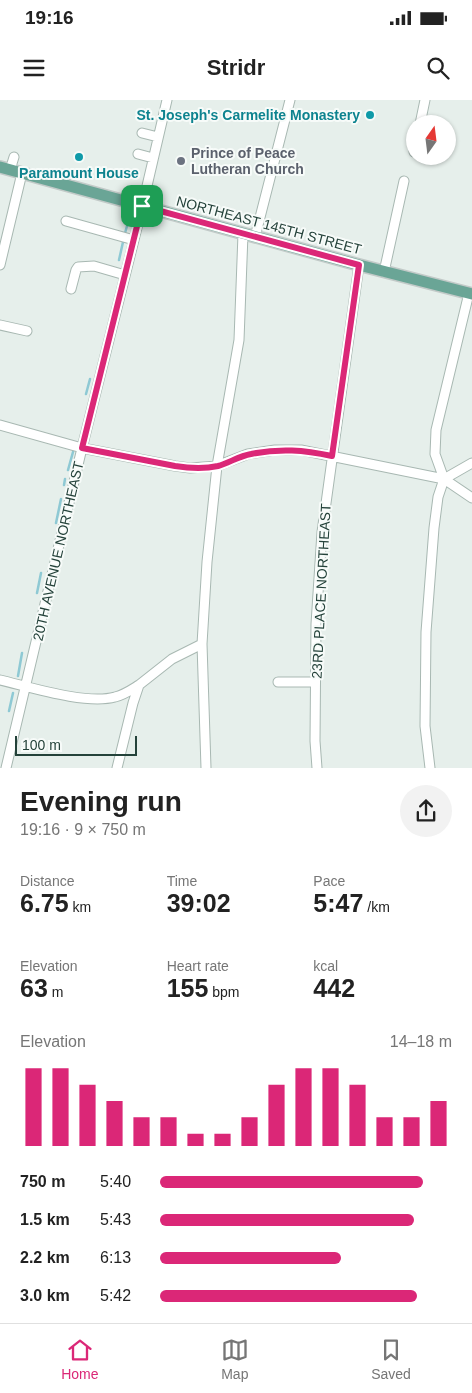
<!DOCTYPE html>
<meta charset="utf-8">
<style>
:root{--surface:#fff;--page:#f2f2f2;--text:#222;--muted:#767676;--line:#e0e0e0;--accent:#db2777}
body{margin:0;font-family:Helvetica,sans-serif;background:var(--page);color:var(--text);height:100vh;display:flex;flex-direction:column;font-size:19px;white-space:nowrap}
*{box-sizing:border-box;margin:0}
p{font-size:16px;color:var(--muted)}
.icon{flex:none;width:28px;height:28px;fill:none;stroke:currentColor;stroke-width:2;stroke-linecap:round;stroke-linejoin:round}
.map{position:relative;height:668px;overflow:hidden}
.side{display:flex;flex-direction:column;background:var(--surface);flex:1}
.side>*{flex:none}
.needle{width:32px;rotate:14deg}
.buttons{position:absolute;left:406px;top:15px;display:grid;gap:10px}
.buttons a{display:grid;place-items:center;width:50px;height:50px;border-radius:50%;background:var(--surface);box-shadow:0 1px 4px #0004;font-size:25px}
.scale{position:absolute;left:15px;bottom:12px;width:122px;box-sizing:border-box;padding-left:5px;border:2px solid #24423a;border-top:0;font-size:14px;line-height:18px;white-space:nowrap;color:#24423a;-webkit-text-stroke:4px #f7fbf9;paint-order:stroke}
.pin{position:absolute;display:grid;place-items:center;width:42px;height:42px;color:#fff;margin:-21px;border-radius:10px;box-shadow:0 2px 8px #0006}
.round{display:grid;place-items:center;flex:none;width:52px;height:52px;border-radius:26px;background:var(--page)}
.summary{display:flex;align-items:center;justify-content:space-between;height:85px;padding:0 20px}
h1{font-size:28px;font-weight:800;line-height:38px}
.figures{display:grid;grid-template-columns:repeat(3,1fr);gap:8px;height:85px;padding:5px 20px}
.figures div{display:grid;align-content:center}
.figures b{font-size:25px;font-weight:800}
.figures small{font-size:14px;font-weight:400}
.figures p{font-size:14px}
.chart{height:140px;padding:10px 20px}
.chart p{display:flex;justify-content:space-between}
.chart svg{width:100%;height:90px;margin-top:5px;stroke:var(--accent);stroke-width:6}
ul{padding:0 20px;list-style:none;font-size:16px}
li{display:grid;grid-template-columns:80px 60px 1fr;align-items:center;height:38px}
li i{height:12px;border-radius:6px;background:var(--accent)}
.status{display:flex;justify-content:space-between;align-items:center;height:35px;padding:0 25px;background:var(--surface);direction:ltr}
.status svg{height:14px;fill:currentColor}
header{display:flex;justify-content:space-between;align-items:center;height:65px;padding:0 20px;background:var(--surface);font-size:22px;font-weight:800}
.menu{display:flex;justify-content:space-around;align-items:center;height:70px;border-top:1px solid var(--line);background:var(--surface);font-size:14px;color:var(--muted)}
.menu a{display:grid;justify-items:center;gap:2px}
.menu .current{color:var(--accent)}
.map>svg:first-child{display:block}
</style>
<div class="status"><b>19:16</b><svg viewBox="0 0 49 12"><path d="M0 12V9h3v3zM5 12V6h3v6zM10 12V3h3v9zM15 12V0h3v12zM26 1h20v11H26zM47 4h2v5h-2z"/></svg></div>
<header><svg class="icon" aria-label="menu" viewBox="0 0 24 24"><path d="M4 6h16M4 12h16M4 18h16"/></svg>Stridr<svg class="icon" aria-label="search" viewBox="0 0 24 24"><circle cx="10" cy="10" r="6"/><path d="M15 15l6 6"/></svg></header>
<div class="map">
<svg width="472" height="668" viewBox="0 0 472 668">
<rect width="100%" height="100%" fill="#e6efeb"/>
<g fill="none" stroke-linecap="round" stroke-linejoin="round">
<path stroke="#8ec9d4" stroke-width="2.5" d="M125,133L129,119
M119,160L123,142
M86,294L90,279
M68,370L73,352
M64,385L65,379
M56,423L61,399
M37,493L41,473
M18,576L22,553
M9,611L13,593"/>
<g stroke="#a8b8b2" stroke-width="11">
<path id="minor" d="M420,24L425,0
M142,33L158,37
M414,52L415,46
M138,54L153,58
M10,70L14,57
M66,121L134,140
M255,137L290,0
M0,165L22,73
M384,172L404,81
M71,189L76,170L78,167L94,166L125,175
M0,225L27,231
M0,325L82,348L175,366L190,368L217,366L248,354L275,350H301L444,379L472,398
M444,379L472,363
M0,580C30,587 86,605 115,597C124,595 131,590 139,585
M278,582H315
M6,668L82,348L140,116L167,0
M117,668L133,603L139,585L172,559L202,544
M206,668L202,544L207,462L217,366L239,240L243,134
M317,668L315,641L316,524L322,432L359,165
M430,668L425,626L426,532L434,428L438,397L444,379L435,354L436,330L469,193"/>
</g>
<g stroke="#c2cac8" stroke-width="14">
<path id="major" d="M0,67L359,165L472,194"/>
</g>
<use href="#minor" stroke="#fff" stroke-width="9"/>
<use href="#major" stroke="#6aa596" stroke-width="11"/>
</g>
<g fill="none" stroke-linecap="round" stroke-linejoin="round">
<g stroke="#fff" stroke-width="10">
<path id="route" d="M142,106L359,165L332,356C304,350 280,348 251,354C239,356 229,363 218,366C204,369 188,368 175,366L82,348Z"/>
</g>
<use href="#route" stroke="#db2777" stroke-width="6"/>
</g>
<g fill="#0f9aa8" stroke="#f7fbf9" stroke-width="2">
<circle cx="370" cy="15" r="5"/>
<circle cx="79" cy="57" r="5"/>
</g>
<circle fill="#6b7280" stroke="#f7fbf9" stroke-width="2" cx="181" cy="61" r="5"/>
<g text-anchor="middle" stroke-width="4" stroke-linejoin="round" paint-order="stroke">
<g font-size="14" font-weight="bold" fill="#0d838f" stroke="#f7fbf9" text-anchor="end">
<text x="360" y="20">St. Joseph's Carmelite Monastery</text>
<text x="79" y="78" text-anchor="middle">Paramount House</text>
</g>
<g font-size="14" font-weight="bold" fill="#5b616d" stroke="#f7fbf9" text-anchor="start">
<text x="191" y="58">Prince of Peace<tspan x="191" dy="16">Lutheran Church</tspan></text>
</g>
<g font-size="14" fill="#24423a" stroke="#f7fbf9">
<text transform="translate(269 125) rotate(15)" y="5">NORTHEAST 145TH STREET</text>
<text transform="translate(58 451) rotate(-77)" y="5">20TH AVENUE NORTHEAST</text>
<text transform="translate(321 491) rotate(-87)" y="5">23RD PLACE NORTHEAST</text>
</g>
</g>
</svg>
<div class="buttons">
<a><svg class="needle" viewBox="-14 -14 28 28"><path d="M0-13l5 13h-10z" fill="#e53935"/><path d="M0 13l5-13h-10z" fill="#767676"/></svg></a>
</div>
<div class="scale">100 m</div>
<div class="pin" style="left:142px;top:106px;background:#1e9e55"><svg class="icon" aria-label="arrive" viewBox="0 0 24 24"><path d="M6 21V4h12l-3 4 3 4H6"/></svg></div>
</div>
<section class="side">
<div class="summary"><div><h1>Evening run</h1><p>19:16 · 9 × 750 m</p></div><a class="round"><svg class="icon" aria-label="share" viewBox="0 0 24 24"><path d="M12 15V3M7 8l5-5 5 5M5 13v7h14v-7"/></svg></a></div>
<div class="figures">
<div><p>Distance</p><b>6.75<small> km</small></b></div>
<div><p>Time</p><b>39:02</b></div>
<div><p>Pace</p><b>5:47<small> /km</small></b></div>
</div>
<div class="figures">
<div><p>Elevation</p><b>63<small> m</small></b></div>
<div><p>Heart rate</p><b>155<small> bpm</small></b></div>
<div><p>kcal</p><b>442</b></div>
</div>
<div class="chart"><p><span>Elevation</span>14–18 m</p>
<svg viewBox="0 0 160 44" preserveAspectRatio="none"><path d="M5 44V6M15 44V6M25 44V14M35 44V22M45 44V30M55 44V30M65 44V38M75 44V38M85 44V30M95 44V14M105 44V6M115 44V6M125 44V14M135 44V30M145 44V30M155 44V22"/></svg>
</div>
<ul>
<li><b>750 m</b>5:40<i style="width:90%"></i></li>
<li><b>1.5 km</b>5:43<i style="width:87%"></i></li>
<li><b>2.2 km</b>6:13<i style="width:62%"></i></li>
<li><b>3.0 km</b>5:42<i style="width:88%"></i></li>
</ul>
</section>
<nav class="menu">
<a class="current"><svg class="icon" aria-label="home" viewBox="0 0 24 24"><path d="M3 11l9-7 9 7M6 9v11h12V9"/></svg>Home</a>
<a><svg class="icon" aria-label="map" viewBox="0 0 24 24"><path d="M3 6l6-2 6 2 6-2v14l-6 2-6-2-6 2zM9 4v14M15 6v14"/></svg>Map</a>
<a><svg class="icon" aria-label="saved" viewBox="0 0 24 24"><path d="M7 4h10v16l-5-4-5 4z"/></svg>Saved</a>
</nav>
